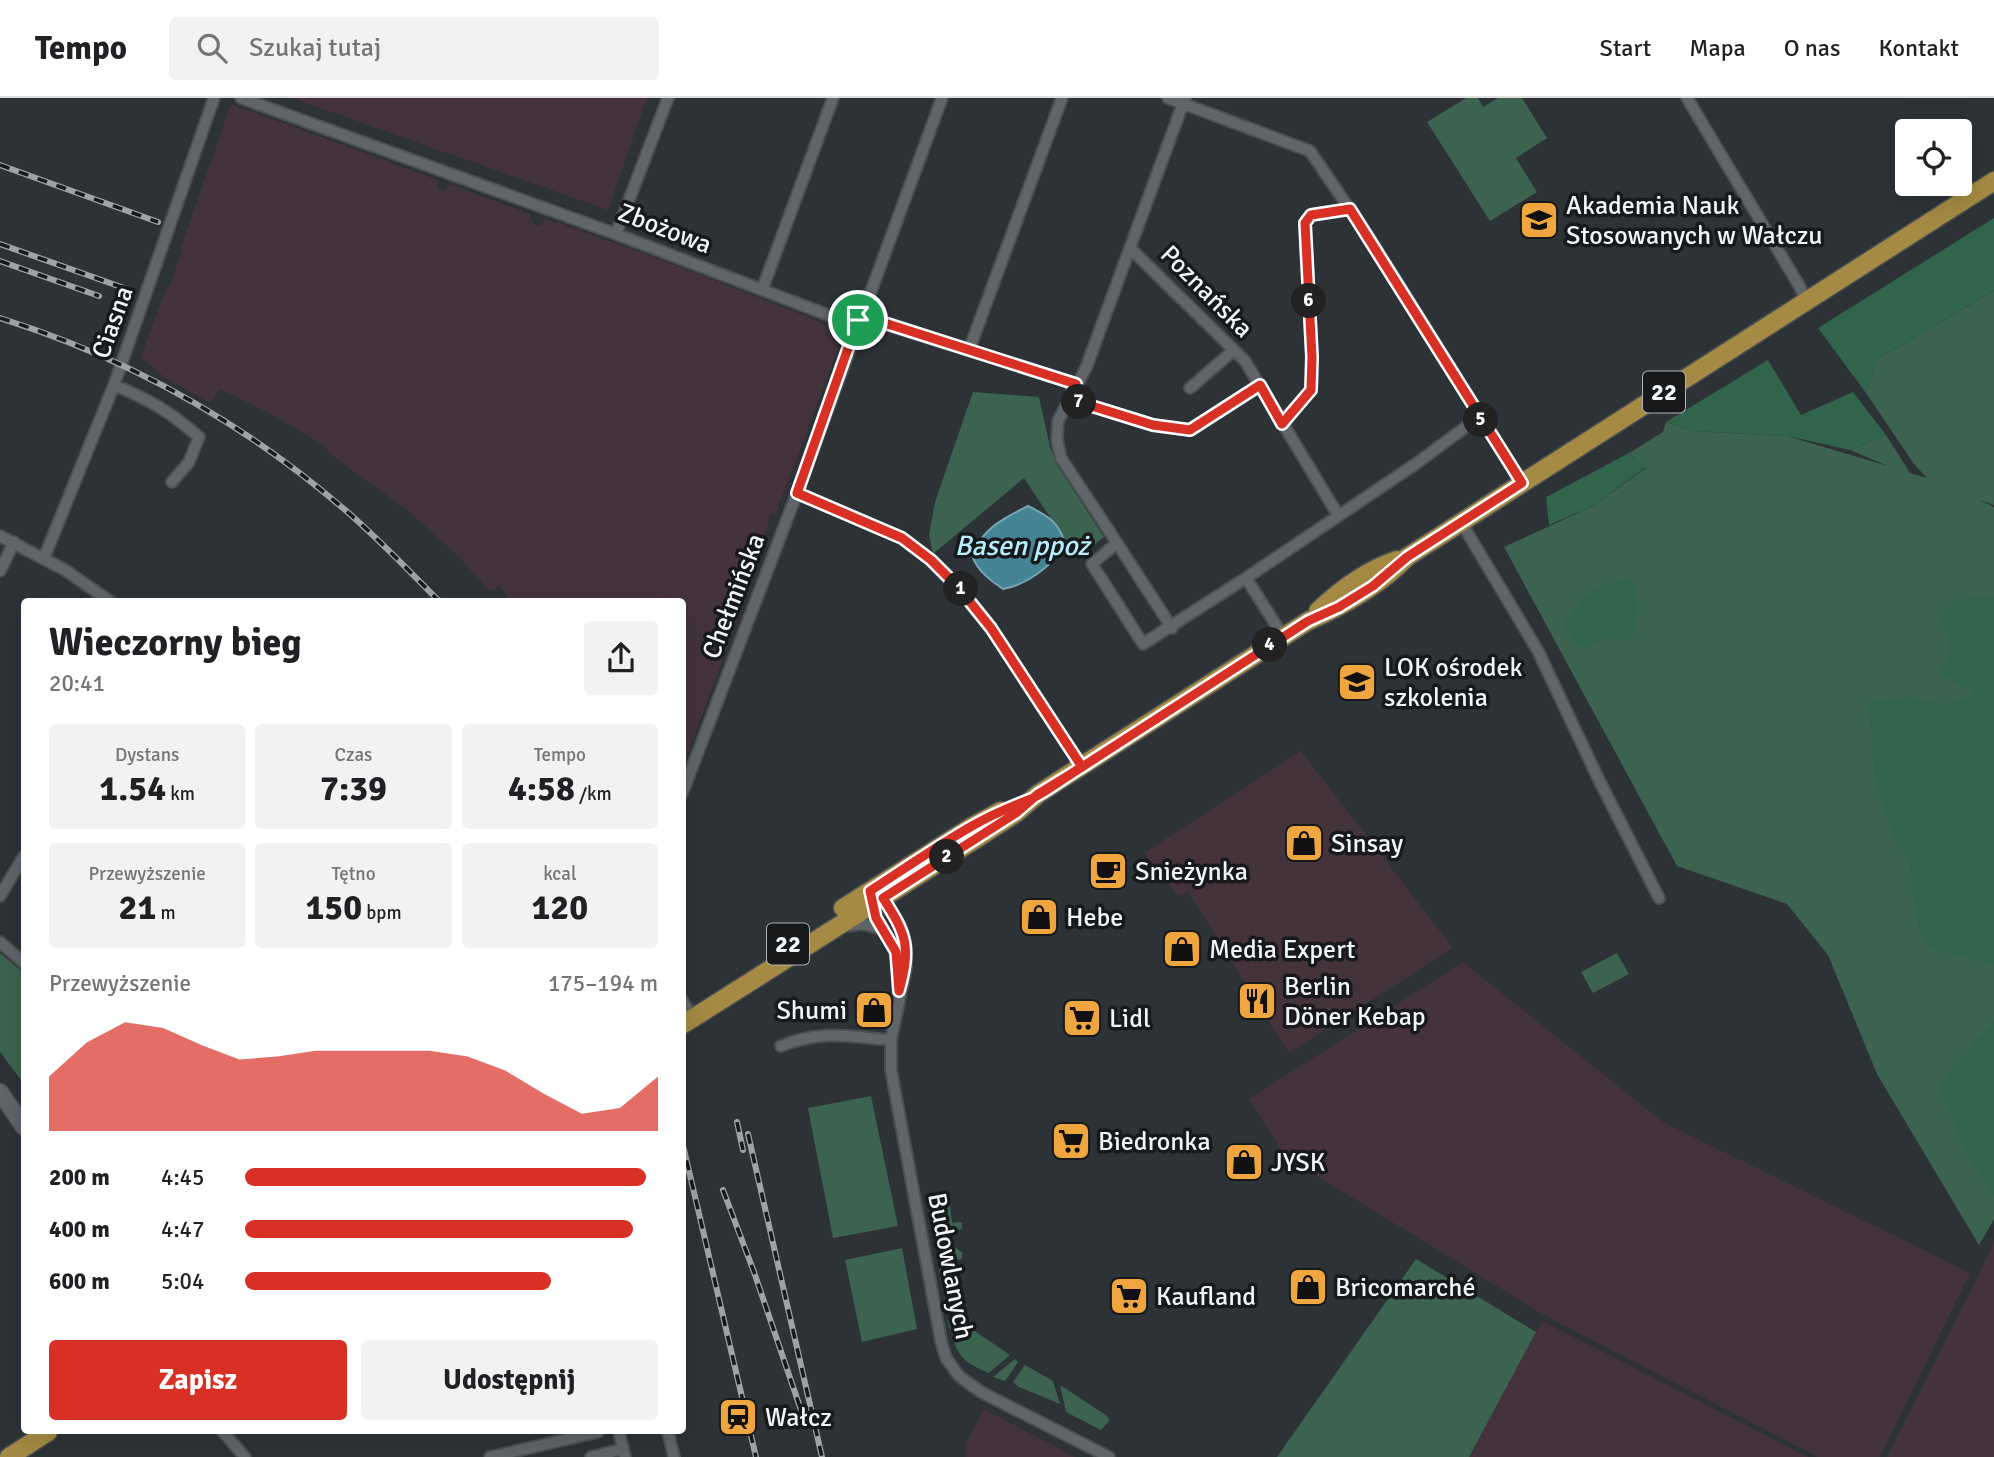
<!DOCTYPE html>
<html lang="pl">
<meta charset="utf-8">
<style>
:root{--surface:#fff;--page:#f2f2f2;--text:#202124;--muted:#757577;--line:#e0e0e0;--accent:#d93025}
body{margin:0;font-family:Signika,sans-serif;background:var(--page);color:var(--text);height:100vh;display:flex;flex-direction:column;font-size:26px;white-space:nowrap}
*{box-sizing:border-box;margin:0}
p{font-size:23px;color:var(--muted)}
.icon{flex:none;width:38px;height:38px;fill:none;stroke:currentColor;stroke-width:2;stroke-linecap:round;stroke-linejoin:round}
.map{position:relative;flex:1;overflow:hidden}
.drawer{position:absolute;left:21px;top:500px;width:665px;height:836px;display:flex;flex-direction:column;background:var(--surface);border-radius:7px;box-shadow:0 7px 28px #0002}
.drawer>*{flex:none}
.buttons{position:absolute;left:1895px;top:21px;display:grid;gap:14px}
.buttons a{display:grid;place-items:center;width:77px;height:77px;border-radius:7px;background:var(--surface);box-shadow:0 7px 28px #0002;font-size:35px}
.pin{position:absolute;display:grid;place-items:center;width:60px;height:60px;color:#fff;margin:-30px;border:4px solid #fff;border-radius:50%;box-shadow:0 2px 7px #0007}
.km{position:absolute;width:35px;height:35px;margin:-18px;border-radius:50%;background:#222;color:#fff;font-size:19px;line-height:35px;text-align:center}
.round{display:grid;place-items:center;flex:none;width:74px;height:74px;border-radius:7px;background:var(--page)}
.summary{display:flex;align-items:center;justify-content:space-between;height:119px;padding:0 28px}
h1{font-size:38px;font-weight:700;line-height:52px}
.figures{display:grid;grid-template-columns:repeat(3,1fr);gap:10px;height:119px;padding:7px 28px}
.figures div{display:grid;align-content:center;border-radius:7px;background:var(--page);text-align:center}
.figures b{font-size:35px;font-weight:700}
.figures small{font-size:19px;font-weight:400}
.figures p{font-size:19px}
.chart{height:196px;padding:14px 28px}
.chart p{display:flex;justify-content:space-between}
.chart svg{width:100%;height:126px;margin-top:7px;fill:var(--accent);opacity:.7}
.button{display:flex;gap:14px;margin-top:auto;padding:14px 28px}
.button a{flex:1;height:80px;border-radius:7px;background:var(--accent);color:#fff;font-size:28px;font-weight:700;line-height:80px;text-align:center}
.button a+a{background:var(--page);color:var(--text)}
ul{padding:0 28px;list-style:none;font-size:23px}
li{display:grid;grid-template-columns:112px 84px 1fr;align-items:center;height:52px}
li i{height:18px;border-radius:9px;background:var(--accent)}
header{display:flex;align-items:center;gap:42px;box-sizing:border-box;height:98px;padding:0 35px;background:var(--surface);border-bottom:2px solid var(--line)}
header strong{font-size:33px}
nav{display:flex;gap:38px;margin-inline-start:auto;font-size:24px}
.search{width:490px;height:63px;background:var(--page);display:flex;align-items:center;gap:18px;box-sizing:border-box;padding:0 24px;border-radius:7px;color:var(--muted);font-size:26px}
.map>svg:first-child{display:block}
</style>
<header>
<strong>Tempo</strong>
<div class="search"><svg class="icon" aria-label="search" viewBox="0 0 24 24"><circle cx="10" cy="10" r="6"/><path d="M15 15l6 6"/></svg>Szukaj tutaj</div>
<nav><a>Start</a><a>Mapa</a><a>O nas</a><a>Kontakt</a></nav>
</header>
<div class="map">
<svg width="1994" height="1359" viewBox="0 0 1994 1359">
<rect width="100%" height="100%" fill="#2d3236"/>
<path fill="#45333b" d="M1301,653L1453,850L1289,955L1188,793L1178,798L1144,755Z"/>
<path fill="#44333d" d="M292,0H647L608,112Z
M231,6L438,82L437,91L445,93L449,86L530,116L533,126L540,128L545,121L556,125L557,124L691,173L808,219L838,234L840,242L834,261L775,417L771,416L764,438L768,440L683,669L682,504H511L500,488L490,493L457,457L406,411L326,353L328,350L275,318L220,291L210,305L164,279L141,259L167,188H170L182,153L180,152Z
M1463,864L1663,1024L1970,1175L1880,1359H1818L1544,1217L1286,1059L1249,1001Z
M1994,1144V1359H1887L1979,1176Z
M1542,1223L1808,1359H1469Z
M984,1311L1075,1359H966V1345Z"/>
<path fill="#3c634f" d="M1466,0H1478L1483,9L1498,0H1522L1547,40L1516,60L1537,94L1490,123L1427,24Z
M1994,193V407L1979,402L1994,409V1121L1979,1147L1877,976L1828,857L1787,806L1677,768L1504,449L1591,409L1646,370L1629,355L1663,334L1666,324L1693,333L1787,338L1888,368L1850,352L1886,337L1910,375L1927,380L1914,366L1866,295L1876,262Z
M973,294L1039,299L1050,349L1057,367L1104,439L1077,460L1024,380L933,456L929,437L935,404Z
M0,855L24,875V986L0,954Z
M1617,855L1629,876L1593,895L1581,874Z
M871,998L898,1128L833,1140L808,1010Z
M949,1099L952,1125L962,1124V1131C936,1138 932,1124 927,1102Z
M946,1149H954L962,1154V1161L940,1163Z
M902,1150L917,1231L862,1244L845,1162Z
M1416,1161L1536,1234L1469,1359H1277Z
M941,1169H947L954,1214L948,1213L939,1173Z
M957,1221L1010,1257L989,1275C956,1262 958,1254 947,1222Z
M1015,1261L1018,1264L1005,1283L993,1279Z
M1025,1267L1053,1283L1060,1306L1019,1289L1013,1284Z
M1060,1287L1106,1317L1110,1322L1101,1332L1066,1314Z"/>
<path fill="#30644b" d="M1994,120V193L1876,262L1866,295L1818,230Z
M1768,262L1801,317L1853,294L1886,337L1850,352L1787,338L1693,333L1666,324Z
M1629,355L1646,369L1591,409L1549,427L1546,399Z
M1630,479C1640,503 1639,517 1632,542L1605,540L1586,550L1573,544L1564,524C1588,491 1592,491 1630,479Z
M1994,500V868L1983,863L1931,850L1919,832L1909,763L1893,739L1875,681L1872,635L1867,604L1908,599L1948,608L1976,595L1940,575L1952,549L1940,520L1957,501Z
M1994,923V1098L1966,1054L1939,987Z"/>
<path fill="#448495" stroke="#78a6b3" stroke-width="2" d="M1028,408C1050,419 1059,424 1066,448C1050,468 1029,486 1003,491C990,482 977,473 972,457C983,430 1004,420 1028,408Z"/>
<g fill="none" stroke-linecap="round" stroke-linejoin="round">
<g stroke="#4a4f52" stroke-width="14">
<path id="street" d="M241,0L616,136L841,222L869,221L1076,286
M1168,0L1310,53L1370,141L1522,385
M1185,0L1086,270L1058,323L1057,342L1061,360L1117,445L1092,466L1143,546L1246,480L1417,365L1479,319
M1687,0L1800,189L1806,204
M616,136L668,0
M1131,151L1245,263L1338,417
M762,192L833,0
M969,252L1062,0
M114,287C150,302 169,313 199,339L189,364L172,384
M1190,290L1234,252
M1069,301L1152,327L1190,332L1260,287
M1281,325L1311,292L1312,259L1305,125L1311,117L1350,111
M797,395L902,440L931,462L959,489L991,530L1082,669
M1461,424L1538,553L1599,682L1659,800
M0,438L65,472L111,504
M1117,445L1172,530
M44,460L114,287L214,0
M0,473L14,444
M1246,480L1283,538
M682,696L797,395L942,0
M0,798L24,758
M881,798L900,827L906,848V870L891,942V972L941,1243L946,1260L959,1278L981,1294L1109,1359
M871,803L876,820L896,854L899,893
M846,828L862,826L882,831
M0,844L24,865
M682,902L693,920
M781,948C822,931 849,939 891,942
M223,1334L245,1359
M619,1334L625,1359
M668,1334L674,1359
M490,1359L598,1334
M591,1359L623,1351"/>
</g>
<g stroke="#4a4f52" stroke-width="19">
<path id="secondary" d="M0,994L24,1029"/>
</g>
<g stroke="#4a4f52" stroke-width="21">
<path id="primary" d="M1318,513C1340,492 1367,472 1397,462
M843,810L971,729L1001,713
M682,927L979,739L1016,715L1038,696L1308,523C1345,507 1379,488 1407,459L1994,83
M9,1359L48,1334"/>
</g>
<use href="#street" stroke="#60656a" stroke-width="10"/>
<use href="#secondary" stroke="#60656a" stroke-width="16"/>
<use href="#primary" stroke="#a48a43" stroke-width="18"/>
<g stroke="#9fa3a7" stroke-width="6">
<path id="rail" d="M0,67L158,124
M0,146L124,190
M0,163L99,198
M0,220C128,260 243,324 344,411C378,440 408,472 440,504
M737,1024L743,1052
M748,1036L822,1359
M682,1043L756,1359
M723,1092L754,1174L803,1318"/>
</g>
<use href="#rail" stroke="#17191b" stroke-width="3.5" stroke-dasharray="10" stroke-linecap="butt"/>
</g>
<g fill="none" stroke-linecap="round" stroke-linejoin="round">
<g stroke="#fff" stroke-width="14">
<path id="route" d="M858,222L797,395L902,440L931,462L958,489L991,530L1082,669L1038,696L1016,715L883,800C907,837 911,849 899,893L896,854L876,820L870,793C904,771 937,748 972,728C991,717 1010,709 1031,701C1048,693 1065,679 1082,669L1308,523L1339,509L1373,488L1407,459L1522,385L1350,111L1311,117L1305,125L1312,259L1311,292L1282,326L1260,287L1190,332L1153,327L1069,301L1076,286L869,220L858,222"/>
</g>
<use href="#route" stroke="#d93025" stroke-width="9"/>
</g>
<defs>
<g id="university-square" transform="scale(2.0125)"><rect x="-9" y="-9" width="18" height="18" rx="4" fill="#f0a63e" stroke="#17191b"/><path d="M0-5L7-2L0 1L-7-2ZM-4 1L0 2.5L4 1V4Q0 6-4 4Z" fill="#111"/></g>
<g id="school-square" transform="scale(2.0125)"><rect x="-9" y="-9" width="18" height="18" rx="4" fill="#f0a63e" stroke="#17191b"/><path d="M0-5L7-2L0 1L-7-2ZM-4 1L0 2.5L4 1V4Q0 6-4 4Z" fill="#111"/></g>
<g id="shop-square" transform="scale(2.0125)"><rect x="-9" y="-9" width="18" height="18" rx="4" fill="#f0a63e" stroke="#17191b"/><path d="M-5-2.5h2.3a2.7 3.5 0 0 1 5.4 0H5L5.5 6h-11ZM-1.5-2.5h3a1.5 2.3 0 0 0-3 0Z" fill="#111"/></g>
<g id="cafe-square" transform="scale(2.0125)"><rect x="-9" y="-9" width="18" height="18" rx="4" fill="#f0a63e" stroke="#17191b"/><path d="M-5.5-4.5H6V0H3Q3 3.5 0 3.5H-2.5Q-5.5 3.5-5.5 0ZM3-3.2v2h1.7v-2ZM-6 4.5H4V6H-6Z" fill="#111"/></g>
<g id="restaurant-square" transform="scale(2.0125)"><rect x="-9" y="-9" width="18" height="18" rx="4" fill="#f0a63e" stroke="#17191b"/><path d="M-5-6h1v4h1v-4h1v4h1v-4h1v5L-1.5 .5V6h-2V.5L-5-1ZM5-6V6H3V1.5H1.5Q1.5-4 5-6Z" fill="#111"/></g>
<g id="supermarket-square" transform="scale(2.0125)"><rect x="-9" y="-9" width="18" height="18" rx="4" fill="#f0a63e" stroke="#17191b"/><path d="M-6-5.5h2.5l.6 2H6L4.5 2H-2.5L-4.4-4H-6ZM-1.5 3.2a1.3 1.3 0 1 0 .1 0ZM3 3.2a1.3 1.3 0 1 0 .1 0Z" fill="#111"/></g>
<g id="station-square" transform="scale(2.0125)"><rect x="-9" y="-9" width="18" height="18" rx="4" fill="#f0a63e" stroke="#17191b"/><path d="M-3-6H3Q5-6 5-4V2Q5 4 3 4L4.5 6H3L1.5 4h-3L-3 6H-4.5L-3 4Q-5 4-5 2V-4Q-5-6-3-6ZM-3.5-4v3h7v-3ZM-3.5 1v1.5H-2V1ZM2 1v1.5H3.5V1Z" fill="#111"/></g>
</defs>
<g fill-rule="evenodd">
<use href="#university-square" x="1539" y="122"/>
<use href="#school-square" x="1357" y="584"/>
<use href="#shop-square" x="1304" y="745"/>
<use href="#cafe-square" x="1108" y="773"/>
<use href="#shop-square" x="1039" y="819"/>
<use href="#shop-square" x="1182" y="851"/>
<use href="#restaurant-square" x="1257" y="903"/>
<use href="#shop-square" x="874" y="912"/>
<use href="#supermarket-square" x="1082" y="920"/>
<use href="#supermarket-square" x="1071" y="1043"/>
<use href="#shop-square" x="1244" y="1064"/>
<use href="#shop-square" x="1308" y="1189"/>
<use href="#supermarket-square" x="1129" y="1198"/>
<use href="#station-square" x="738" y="1319"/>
</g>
<g text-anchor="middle" stroke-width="7" stroke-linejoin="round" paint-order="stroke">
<g fill="#17191b" stroke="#b0b3b6" stroke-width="2">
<rect x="1643" y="273.5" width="42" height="41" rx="5"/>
<rect x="767" y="825.5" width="42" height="41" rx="5"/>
</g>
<g font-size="24" font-weight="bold" fill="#f2f5f8">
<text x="1664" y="302">22</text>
<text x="788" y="854">22</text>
</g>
<g font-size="26" fill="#f2f5f8" stroke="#17191b" text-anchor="start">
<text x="1566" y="116">Akademia Nauk<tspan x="1566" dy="30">Stosowanych w Wałczu</tspan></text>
<text x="1384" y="578">LOK ośrodek<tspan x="1384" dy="30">szkolenia</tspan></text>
<text x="1331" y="754">Sinsay</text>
<text x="1135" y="782">Snieżynka</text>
<text x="1066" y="828">Hebe</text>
<text x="1209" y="860">Media Expert</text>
<text x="1284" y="897">Berlin<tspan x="1284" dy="30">Döner Kebap</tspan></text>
<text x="847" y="921" text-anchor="end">Shumi</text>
<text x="1109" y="929">Lidl</text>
<text x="1098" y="1052">Biedronka</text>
<text x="1271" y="1073">JYSK</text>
<text x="1335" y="1198">Bricomarché</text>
<text x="1156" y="1207">Kaufland</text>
<text x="765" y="1328">Wałcz</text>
</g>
<g font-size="26" fill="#f2f5f8" stroke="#17191b">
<text transform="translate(665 130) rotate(21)" y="9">Zbożowa</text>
<text transform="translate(1207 193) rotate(45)" y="9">Poznańska</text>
<text transform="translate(112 224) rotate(-70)" y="9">Ciasna</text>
<text transform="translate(733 498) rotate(-69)" y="9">Chełmińska</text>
<text transform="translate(951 1168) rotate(79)" y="9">Budowlanych</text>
</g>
<g font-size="28" font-style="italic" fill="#b7eefe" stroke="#17191b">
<text x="1022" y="457">Basen ppoż</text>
</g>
</g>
</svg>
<div class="buttons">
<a><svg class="icon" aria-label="locate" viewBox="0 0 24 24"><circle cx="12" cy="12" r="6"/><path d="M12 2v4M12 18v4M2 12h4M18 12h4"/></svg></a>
</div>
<div class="pin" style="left:858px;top:222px;background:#1e9e55"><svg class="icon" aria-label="arrive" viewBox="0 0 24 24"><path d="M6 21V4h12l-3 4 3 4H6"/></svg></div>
<b class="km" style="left:961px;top:491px">1</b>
<b class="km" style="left:947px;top:759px">2</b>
<b class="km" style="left:1270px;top:547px">4</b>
<b class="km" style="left:1481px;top:322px">5</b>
<b class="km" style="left:1309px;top:203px">6</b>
<b class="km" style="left:1079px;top:304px">7</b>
<section class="drawer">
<div class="summary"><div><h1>Wieczorny bieg</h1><p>20:41</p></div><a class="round"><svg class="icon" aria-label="share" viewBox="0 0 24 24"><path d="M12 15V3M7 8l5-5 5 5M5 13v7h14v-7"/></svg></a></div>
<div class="figures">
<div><p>Dystans</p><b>1.54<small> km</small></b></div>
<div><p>Czas</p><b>7:39</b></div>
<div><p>Tempo</p><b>4:58<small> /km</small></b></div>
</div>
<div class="figures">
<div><p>Przewyższenie</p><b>21<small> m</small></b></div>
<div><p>Tętno</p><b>150<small> bpm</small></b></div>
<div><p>kcal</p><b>120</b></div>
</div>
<div class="chart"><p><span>Przewyższenie</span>175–194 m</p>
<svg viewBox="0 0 160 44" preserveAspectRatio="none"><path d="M0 44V25L10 13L20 6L30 8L40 14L50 19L60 18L70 16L80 16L90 16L100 16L110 18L120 23L130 31L140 38L150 36L160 25V44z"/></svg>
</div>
<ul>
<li><b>200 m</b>4:45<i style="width:97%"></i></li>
<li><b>400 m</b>4:47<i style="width:94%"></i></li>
<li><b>600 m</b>5:04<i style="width:74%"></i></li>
</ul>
<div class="button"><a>Zapisz</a><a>Udostępnij</a></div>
</section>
</div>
